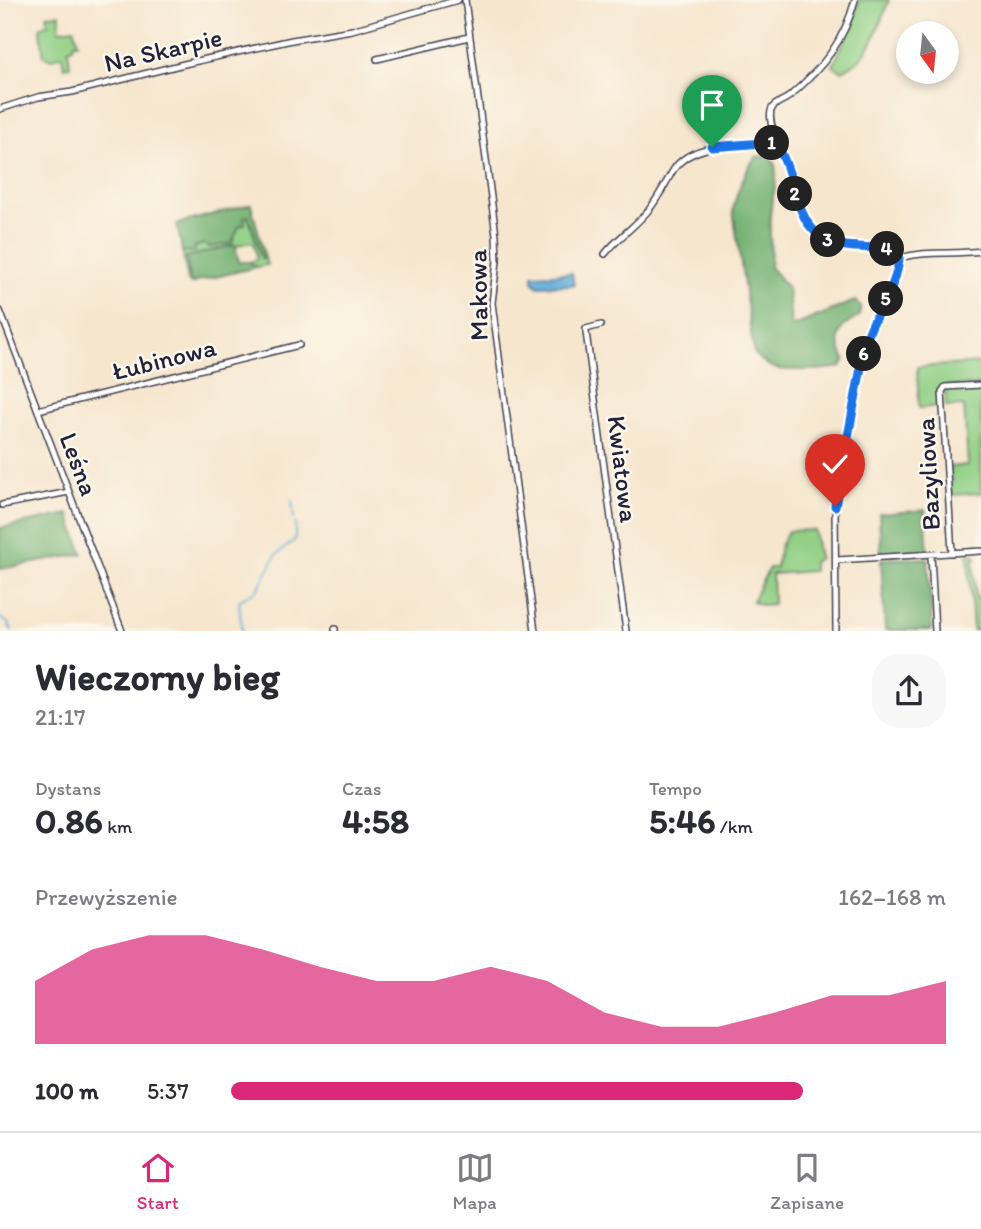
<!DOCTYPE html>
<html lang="pl">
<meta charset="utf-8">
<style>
:root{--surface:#fff;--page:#f7f7f7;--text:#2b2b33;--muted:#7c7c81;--line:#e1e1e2;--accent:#db2777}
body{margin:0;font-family:Itim,sans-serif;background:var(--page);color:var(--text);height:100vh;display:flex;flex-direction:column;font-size:26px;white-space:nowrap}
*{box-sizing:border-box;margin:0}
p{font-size:23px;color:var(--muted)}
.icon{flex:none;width:38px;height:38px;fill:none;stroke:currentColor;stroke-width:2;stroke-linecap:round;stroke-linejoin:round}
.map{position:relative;height:631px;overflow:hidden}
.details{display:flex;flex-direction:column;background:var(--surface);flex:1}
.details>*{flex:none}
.needle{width:46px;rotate:165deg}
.controls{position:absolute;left:896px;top:21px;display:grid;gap:14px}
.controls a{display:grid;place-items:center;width:63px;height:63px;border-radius:50%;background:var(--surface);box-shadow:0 4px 10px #0003;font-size:35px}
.pin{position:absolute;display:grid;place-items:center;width:60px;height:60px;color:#fff;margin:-72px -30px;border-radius:50% 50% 50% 0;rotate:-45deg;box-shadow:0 0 7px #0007}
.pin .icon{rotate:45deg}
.km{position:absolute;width:35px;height:35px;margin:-18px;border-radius:50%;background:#222;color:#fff;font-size:19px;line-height:35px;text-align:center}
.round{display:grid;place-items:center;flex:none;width:74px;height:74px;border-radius:28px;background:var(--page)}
.overview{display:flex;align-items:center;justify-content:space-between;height:119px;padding:0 35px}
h1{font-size:38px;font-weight:800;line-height:52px}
.figures{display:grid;grid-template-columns:repeat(3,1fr);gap:10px;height:119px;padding:7px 35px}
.figures div{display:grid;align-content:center}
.figures b{font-size:35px;font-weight:800}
.figures small{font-size:19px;font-weight:400}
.figures p{font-size:19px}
.chart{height:196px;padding:14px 35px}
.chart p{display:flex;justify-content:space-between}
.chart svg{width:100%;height:126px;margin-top:7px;fill:var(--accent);opacity:.7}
ul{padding:0 35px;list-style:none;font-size:23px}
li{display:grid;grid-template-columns:112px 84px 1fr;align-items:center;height:52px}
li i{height:18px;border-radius:9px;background:var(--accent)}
.menu{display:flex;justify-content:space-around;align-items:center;height:98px;border-top:2px solid var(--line);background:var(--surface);font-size:19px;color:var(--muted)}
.menu a{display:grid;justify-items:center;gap:4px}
.menu .selected{color:var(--accent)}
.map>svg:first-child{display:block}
</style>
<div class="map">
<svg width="981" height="631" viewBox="0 0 981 631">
<rect width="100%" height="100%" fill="#fbf7ec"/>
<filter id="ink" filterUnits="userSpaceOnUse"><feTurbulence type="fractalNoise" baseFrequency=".0143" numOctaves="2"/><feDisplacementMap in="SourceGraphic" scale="14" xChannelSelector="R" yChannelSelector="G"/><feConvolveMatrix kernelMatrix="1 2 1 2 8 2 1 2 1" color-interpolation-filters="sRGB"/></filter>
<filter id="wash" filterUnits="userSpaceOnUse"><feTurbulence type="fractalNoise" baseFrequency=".00686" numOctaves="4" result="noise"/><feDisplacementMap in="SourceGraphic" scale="28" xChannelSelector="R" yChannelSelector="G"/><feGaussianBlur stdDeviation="1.57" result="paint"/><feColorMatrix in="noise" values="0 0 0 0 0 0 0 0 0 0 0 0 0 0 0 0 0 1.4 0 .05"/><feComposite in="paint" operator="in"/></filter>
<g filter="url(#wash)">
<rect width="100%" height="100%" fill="#f6e6ce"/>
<path fill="#93d086" stroke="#5a7960" stroke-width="2" d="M859,0H889C878,27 872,58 842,71L833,66L854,20Z
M60,14L59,30L74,28L78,43H74L73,47L68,49L70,66L64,67L62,55L51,59L44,56L40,29L43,25L48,24L47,15Z
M248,216L262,259L265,258L267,265L256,267L249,262L256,260L257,257L254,244L251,242L238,245L236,248L234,245L186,257L190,280L194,283L191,284L188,281L182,251L184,252L204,244L208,247C228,246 235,234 243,218Z
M981,363V384L944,386L939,389L940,406L919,408L917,367Z
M981,387V493L952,495L950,467L968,465L964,406L946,407L945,391L947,388Z
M814,530L819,558L813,562V571L772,574L773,604L761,605L752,601L769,568H776L780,546L788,531Z
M968,554H974L976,559L973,560L976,599H979L981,604V630H973Z"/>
<path fill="#76b273" stroke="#4c6a57" stroke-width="2" d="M765,156L774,161C780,182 771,196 770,216C769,233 772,249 770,267L788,288L791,327L855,301L861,307L859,316C855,319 847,323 844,326C835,335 840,350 845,360L841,367C828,370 791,371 778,369C767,367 761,360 754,353L733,210C737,189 744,174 755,157Z
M251,204L265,258L262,259L248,216L244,218L245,224L239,226L232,243L208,247L204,244L195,246V251L183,252L182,251L177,224Z
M235,245L239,262H249L256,267L191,283L186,257Z
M925,510L928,552L881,555L879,514Z
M69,514L83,554L0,569V528Z
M928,558L932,630H885L881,559Z"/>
<path fill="#5fabd8" stroke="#40668a" stroke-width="2" d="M572,273L574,285L538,286L533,281V275Z"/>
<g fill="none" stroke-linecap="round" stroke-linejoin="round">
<path stroke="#5fabd8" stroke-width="2" d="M292,500L294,519
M0,618L8,623L12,631
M242,631L239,601L258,589L276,555L295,540V524"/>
</g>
</g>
<g filter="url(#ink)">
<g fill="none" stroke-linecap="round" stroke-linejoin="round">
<g stroke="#423f51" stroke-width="8">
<path id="minor" d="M465,0L496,235L497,261L492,303L535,631
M377,59L469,37
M0,109L38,97L72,92L184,64L292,40L352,30L458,0
M605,254C618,237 638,225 651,207C660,195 666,182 674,169C694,140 744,146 776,142
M899,258C929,250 951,255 981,251
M0,311L122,631
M601,325L586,329V332L626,631
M38,410L299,345
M2,505L69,492
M952,553L942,392L945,387L981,385
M931,555L935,631
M837,560L981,551
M335,629V631
M836,631L835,506L866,341C874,312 897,289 899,258L890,249C865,246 840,250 818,234C811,229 805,221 801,213C795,200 793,186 789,172C785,160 763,118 773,107C777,102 786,100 791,95C823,67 844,42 855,0"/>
</g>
<use href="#minor" stroke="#fff" stroke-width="5"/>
</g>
</g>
<g fill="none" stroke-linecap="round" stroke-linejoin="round" filter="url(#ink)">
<g stroke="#fff" stroke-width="14">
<path id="route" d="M712,147L776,142C781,152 786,163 789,173C800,206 803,239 846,246C860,248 875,247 890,249L899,258C897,289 874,312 866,341L835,506"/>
</g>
<use href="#route" stroke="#1a73e8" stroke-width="9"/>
</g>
<g text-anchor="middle" stroke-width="5" stroke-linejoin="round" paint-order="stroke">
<g font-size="26" fill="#22223b" stroke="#fbf7ec">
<text transform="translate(163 50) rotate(-13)" y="9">Na Skarpie</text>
<text transform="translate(478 295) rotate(-91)" y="9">Makowa</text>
<text transform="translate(164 359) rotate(-14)" y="9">Łubinowa</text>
<text transform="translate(79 464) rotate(69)" y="9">Leśna</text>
<text transform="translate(623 469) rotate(83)" y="9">Kwiatowa</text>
<text transform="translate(928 474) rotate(-93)" y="9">Bazyliowa</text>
</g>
</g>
</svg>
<div class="controls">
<a><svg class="needle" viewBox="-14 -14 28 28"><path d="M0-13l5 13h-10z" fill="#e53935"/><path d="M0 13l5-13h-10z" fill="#7c7c81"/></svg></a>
</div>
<div class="pin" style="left:712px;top:147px;background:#1e9e55"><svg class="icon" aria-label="arrive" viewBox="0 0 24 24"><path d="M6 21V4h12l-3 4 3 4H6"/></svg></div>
<div class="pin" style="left:835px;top:506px;background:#d93025"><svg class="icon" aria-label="check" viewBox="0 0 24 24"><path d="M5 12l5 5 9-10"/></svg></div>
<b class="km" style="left:772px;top:143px">1</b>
<b class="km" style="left:795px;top:194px">2</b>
<b class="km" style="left:828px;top:240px">3</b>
<b class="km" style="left:887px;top:249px">4</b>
<b class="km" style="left:886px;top:299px">5</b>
<b class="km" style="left:864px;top:354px">6</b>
</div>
<section class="details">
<div class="overview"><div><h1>Wieczorny bieg</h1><p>21:17</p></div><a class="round"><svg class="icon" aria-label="share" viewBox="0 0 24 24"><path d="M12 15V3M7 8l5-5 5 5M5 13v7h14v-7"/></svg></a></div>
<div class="figures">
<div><p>Dystans</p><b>0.86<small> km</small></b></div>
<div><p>Czas</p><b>4:58</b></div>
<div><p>Tempo</p><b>5:46<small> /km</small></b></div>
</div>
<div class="chart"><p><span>Przewyższenie</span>162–168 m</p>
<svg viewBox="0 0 160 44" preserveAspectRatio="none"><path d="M0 44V22L10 11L20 6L30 6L40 11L50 17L60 22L70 22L80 17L90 22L100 33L110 38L120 38L130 33L140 27L150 27L160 22V44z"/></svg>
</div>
<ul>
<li><b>100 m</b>5:37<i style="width:80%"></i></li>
</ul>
</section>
<nav class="menu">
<a class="selected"><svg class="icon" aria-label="home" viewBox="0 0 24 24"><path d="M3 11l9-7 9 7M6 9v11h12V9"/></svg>Start</a>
<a><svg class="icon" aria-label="map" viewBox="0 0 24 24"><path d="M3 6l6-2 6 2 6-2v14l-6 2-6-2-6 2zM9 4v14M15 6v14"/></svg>Mapa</a>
<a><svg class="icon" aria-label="saved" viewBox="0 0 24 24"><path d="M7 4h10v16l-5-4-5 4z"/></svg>Zapisane</a>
</nav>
